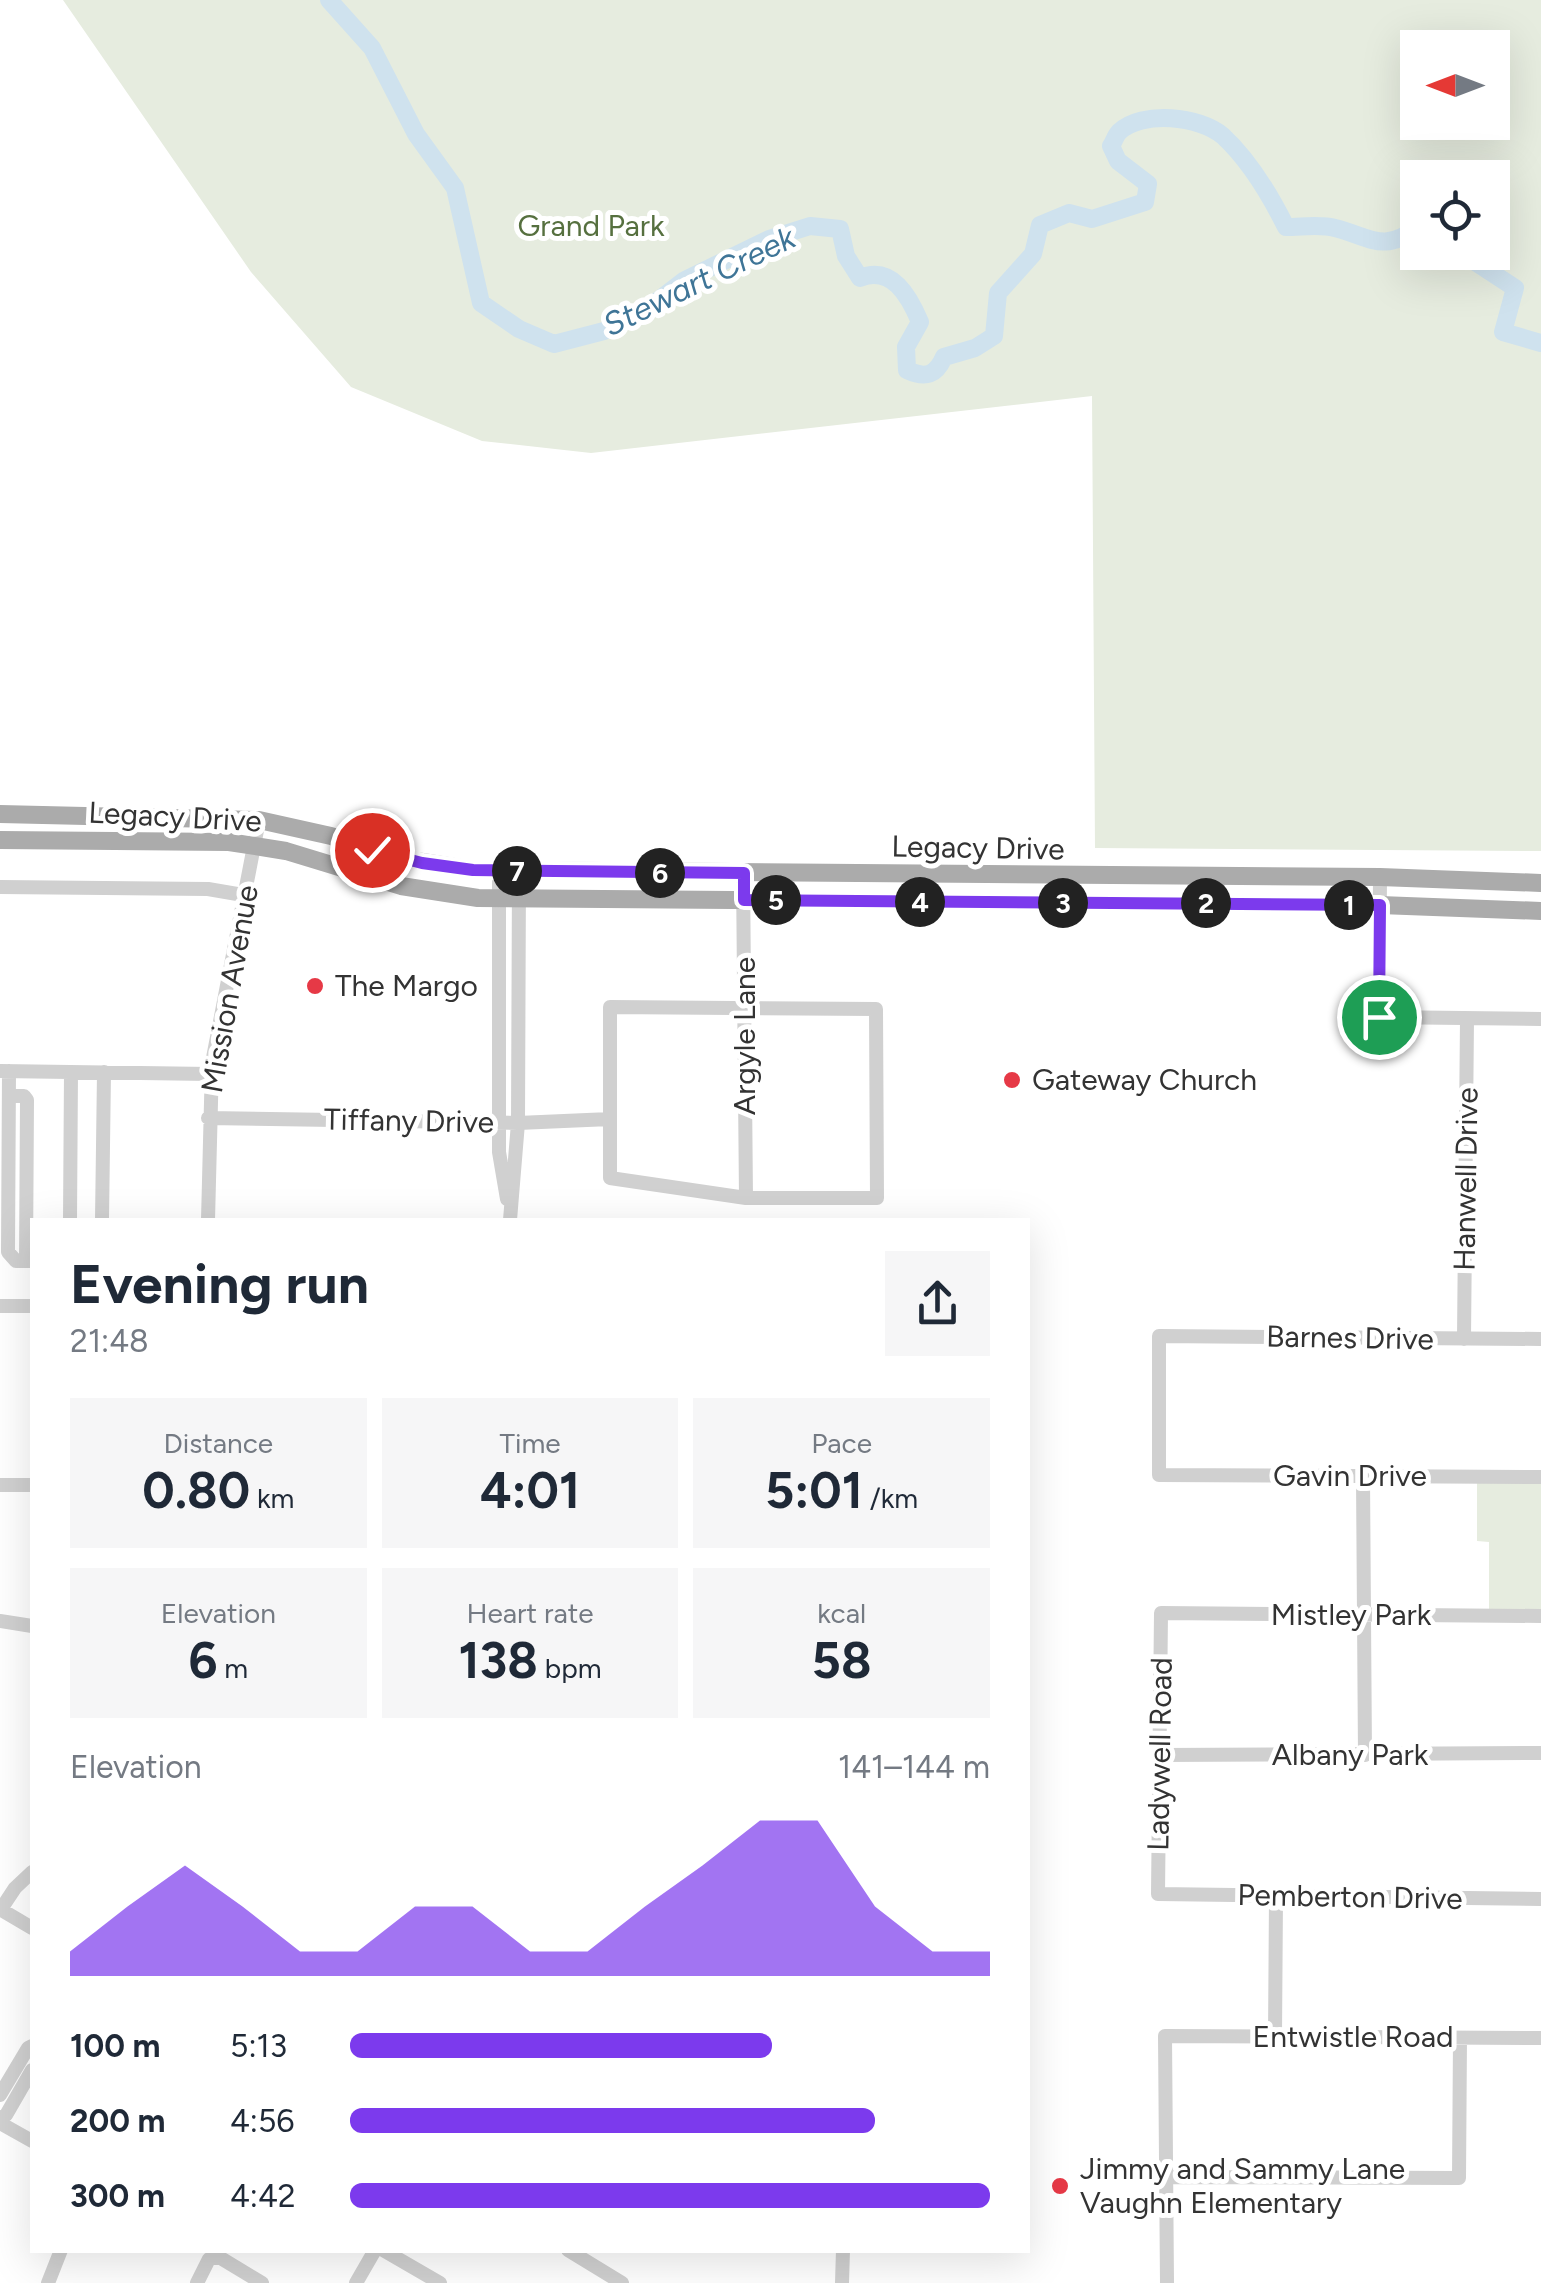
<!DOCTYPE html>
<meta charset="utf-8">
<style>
:root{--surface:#fff;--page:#f6f6f7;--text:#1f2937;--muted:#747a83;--accent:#7c3aed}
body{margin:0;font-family:Figtree,sans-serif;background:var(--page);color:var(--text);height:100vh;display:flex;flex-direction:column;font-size:38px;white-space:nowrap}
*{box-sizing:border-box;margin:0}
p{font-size:32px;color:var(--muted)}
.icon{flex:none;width:55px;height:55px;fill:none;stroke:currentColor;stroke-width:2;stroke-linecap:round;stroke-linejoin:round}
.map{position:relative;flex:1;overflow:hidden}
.panel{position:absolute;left:30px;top:1218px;width:1000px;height:1035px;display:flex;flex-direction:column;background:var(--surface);border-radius:0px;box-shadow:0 10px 40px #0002}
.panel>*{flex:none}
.needle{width:65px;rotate:270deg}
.controls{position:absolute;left:1400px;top:30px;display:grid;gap:20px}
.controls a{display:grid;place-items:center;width:110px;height:110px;border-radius:0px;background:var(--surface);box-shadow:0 10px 40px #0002;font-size:50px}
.pin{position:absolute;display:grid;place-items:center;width:85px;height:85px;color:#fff;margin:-42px;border:5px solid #fff;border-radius:50%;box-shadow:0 2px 10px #0007}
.km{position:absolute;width:50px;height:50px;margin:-25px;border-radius:50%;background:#222;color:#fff;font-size:28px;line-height:50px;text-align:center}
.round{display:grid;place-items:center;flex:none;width:105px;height:105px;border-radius:0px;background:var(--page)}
.overview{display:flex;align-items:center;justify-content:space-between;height:170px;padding:0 40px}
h1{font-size:55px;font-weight:700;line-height:75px}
.metrics{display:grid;grid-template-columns:repeat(3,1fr);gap:15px;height:170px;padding:10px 40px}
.metrics div{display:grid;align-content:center;border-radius:0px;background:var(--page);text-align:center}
.metrics b{font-size:50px;font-weight:700}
.metrics small{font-size:28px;font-weight:400}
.metrics p{font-size:28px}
.chart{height:280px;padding:20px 40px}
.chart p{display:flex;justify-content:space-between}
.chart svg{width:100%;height:180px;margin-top:10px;fill:var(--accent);opacity:.7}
ul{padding:0 40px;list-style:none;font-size:32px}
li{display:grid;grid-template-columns:160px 120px 1fr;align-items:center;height:75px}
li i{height:25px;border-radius:12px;background:var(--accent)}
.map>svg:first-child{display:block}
</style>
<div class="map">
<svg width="1541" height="2283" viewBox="0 0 1541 2283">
<rect width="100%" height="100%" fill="#fff"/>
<path fill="#e6ecdf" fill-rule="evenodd" d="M63,0H1541V851L1095,848L1092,396L591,453L482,441L351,387L251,272ZM1418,48H1492V122H1418ZM1418,178H1492V252H1418Z
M1541,1482V1610L1489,1611V1542L1477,1541V1483Z"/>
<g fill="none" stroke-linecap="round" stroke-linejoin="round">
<path stroke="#cfe2ee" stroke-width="18" d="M329,0L372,48L416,134L455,188L481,303L519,329L554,344L604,331L650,307L685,280L769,239L810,226L840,229L846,256L860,278C892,265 909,296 920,322L906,347L907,370C926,379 936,375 944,357L975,348L994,336L998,293L1033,254L1040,225L1069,213L1092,219L1145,202L1148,184L1118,161L1111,146C1114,142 1115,136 1119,132C1142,110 1200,116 1223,136C1249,160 1270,195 1286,227C1302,227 1321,224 1335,228C1371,237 1383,254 1418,227
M1460,252L1515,288L1503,332L1541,343"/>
<path stroke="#d0d0d0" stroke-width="14" d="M499,871V1152L507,1199
M743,873L746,1198
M1380,877L1379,1017L1541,1019
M0,887L208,889L243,895
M610,1007L876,1009L877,1198H746L610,1178Z
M0,1071L210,1074
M9,1071L8,1252L16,1261H32
M9,1096H24L27,1100L26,1261
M208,1118L518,1123L610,1119
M70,1220L71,1072
M102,1220L104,1072
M208,1220L212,1063L259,820
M510,1220L518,1123L519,871
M0,1306H32
M1464,1339L1467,1019
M1541,1339L1159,1336V1475L1541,1477
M1363,1477L1365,1755
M0,1485H32
M1541,1616L1161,1613L1158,1894L1541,1899
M0,1621L32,1626
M1160,1755L1541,1753
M0,1909L32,1928
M1,1909L15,1888L32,1872
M1275,2037L1276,1896
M0,2095L28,2048L32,2046
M0,2118L6,2115L32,2070
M0,2123L32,2141
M1166,2177L1459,2178L1460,2038
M383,2250L440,2283
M568,2250L622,2283
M48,2283L61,2250
M197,2283L209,2259L219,2257L262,2283
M356,2283L375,2250
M842,2283L843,2250
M1167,2283L1165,2036L1541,2038"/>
<path stroke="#ababab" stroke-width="18" d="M0,814L259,820L331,836L397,858L473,870L1380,877L1541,883
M0,840L229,842L286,851L401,886L478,898L1380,905L1541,911"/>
</g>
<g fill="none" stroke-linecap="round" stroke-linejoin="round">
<g stroke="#fff" stroke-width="20">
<path id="route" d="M372,850L422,863L473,870L744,873V900L1380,905L1379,1017"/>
</g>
<use href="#route" stroke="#7c3aed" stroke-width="12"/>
</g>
<g fill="#e63946" stroke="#fff" stroke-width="4">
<circle cx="315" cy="986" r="10"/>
<circle cx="1012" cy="1080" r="10"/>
<circle cx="1060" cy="2186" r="10"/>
</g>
<g text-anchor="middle" stroke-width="10" stroke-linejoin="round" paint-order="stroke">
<g font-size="30" fill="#56703f" stroke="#fff">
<text x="591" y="236">Grand Park</text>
</g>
<g font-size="30" fill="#333" stroke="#fff">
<text transform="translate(175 817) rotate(3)" y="10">Legacy Drive</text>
<text transform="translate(978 848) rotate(1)" y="10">Legacy Drive</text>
<text transform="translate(230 989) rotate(-80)" y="10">Mission Avenue</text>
<text transform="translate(745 1036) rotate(-90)" y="10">Argyle Lane</text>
<text transform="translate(409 1121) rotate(1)" y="10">Tiffany Drive</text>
<text transform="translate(1466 1179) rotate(-89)" y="10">Hanwell Drive</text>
<text transform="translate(1350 1338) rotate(1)" y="10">Barnes Drive</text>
<text x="1350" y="1486">Gavin Drive</text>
<text x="1351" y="1625">Mistley Park</text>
<text transform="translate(1160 1754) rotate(-89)" y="10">Ladywell Road</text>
<text x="1350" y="1765">Albany Park</text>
<text transform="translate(1350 1897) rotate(1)" y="10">Pemberton Drive</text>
<text x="1353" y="2047">Entwistle Road</text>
</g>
<g font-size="30" fill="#333" stroke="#fff" text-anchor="start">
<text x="335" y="996">The Margo</text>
<text x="1032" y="1090">Gateway Church</text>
<text x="1080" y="2179">Jimmy and Sammy Lane<tspan x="1080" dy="34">Vaughn Elementary</tspan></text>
</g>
<g font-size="32" font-style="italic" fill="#3f7597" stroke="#fff">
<text transform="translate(699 281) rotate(-26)" y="11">Stewart Creek</text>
</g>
</g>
</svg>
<div class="controls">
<a><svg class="needle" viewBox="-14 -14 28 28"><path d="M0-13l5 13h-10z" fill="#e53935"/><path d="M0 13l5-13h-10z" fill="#747a83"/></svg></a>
<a><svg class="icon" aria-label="locate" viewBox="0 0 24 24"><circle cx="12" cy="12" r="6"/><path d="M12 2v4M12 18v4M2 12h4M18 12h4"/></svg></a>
</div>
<div class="pin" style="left:1379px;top:1017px;background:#1e9e55"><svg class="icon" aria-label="arrive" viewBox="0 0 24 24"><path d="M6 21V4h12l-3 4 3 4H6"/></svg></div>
<div class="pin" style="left:372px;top:850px;background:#d93025"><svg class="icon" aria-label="check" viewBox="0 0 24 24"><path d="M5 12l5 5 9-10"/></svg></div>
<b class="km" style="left:1349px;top:905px">1</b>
<b class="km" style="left:1206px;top:903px">2</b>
<b class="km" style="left:1063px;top:903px">3</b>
<b class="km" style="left:920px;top:902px">4</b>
<b class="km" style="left:776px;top:900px">5</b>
<b class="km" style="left:660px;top:873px">6</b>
<b class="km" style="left:517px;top:871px">7</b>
<section class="panel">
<div class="overview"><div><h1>Evening run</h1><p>21:48</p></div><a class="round"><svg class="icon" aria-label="share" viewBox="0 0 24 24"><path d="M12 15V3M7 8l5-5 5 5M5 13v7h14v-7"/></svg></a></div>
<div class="metrics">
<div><p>Distance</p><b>0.80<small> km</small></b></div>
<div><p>Time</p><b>4:01</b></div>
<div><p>Pace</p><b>5:01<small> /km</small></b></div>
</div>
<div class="metrics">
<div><p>Elevation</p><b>6<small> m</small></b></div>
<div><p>Heart rate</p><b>138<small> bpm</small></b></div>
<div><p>kcal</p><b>58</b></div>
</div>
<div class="chart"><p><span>Elevation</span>141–144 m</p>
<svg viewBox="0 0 160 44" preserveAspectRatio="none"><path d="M0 44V38L10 27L20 17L30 27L40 38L50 38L60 27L70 27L80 38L90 38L100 27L110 17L120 6L130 6L140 27L150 38L160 38V44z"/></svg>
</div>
<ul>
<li><b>100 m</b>5:13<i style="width:66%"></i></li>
<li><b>200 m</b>4:56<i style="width:82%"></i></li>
<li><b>300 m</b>4:42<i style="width:100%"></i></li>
</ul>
</section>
</div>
